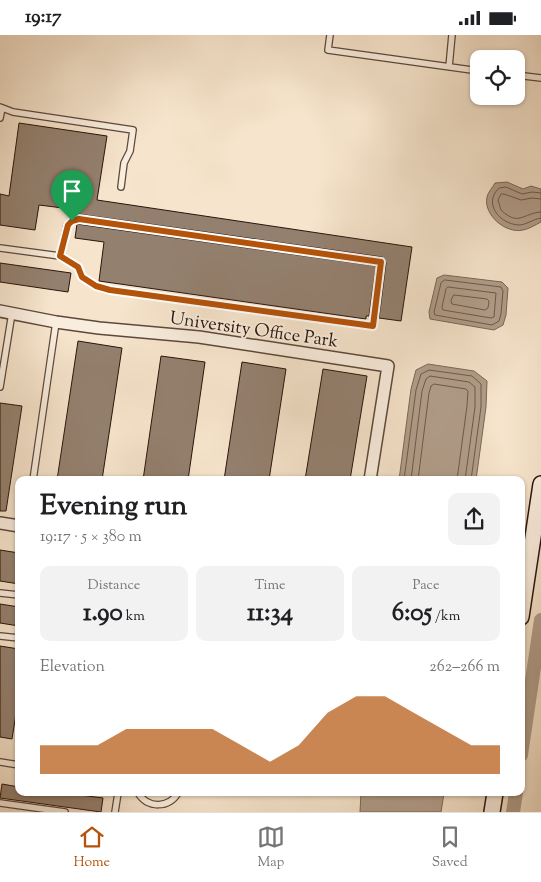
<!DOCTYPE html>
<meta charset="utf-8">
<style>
:root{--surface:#fff;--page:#f2f2f2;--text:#202124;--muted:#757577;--line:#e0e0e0;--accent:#b45309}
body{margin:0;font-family:"Sorts Mill Goudy",serif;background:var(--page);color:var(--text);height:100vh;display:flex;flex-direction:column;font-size:19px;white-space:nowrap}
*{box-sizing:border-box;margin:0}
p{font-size:16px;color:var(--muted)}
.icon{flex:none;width:28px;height:28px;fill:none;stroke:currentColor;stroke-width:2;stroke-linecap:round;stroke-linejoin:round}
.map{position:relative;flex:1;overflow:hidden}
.drawer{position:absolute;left:15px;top:441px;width:510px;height:320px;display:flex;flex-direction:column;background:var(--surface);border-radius:10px;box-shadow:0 1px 4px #0004}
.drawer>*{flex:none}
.fabs{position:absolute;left:470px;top:15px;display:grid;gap:10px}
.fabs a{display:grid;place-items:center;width:55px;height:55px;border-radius:10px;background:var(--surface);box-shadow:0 1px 4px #0004;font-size:25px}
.pin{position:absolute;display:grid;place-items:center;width:42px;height:42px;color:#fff;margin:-51px -21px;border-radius:50% 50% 50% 0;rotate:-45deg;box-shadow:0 0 5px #0007}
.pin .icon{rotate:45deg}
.round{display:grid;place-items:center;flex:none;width:52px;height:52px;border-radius:10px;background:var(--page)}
.headline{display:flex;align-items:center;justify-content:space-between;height:85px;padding:0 25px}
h1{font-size:28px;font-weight:800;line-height:38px}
.stats{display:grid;grid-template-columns:repeat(3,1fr);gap:8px;height:85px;padding:5px 25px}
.stats div{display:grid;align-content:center;border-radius:10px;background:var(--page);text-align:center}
.stats b{font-size:25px;font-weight:800}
.stats small{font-size:14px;font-weight:400}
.stats p{font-size:14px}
.chart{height:140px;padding:10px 25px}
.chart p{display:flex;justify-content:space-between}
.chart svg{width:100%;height:90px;margin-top:5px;fill:var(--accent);opacity:.7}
.status{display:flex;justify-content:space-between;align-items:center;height:35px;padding:0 25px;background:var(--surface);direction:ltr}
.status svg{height:14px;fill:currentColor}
.tab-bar{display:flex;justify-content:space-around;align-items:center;height:70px;border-top:1px solid var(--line);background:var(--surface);font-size:14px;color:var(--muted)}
.tab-bar a{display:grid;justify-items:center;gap:2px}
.tab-bar .active{color:var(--accent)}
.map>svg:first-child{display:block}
</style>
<div class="status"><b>19:17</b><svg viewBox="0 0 49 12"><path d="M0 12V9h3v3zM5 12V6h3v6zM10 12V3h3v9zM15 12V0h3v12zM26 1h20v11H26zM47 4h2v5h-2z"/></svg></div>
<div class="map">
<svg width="541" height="777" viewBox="0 0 541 777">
<rect width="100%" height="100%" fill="#f6e4cc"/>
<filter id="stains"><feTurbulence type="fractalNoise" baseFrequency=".004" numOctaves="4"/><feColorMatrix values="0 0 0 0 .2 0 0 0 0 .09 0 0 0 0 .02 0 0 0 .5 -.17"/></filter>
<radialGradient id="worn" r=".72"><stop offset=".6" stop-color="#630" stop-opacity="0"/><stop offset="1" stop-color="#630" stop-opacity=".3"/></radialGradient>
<path fill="#b19d8a" stroke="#7b6657" d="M507,147L523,154L531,151L541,154V187C535,190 529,194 523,195C506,199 483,180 487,162C488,157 493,152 495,148Z
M444,240L502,247L508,253L506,280L503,290L494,295L430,284L429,277L437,243Z
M428,329L474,336L487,346L486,372L476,445H399L411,354L416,335Z
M361,758H444L441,777H360Z"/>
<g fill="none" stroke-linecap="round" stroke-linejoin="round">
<path stroke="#6e584a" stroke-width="1" d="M541,158L532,157L522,159L506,152L499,153C483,168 499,189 519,190C526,190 533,184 541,183
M541,164L532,163L521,165L504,159H501L498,165L501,175C519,192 523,178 541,177
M445,245L501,252L503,256L501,279L499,286L492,290L435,280L434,277L441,248Z
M448,252L496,258L494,282L491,283L443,275L442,272L446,254Z
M454,260L487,264L489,266L488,273L485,275L452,269L451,266Z
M404,445L416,355L421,339L429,335L472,341L481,349V372L471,445
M411,445L422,356L426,344L430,341L469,347L475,352V372L465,445
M418,445L429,358L431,351L434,349L466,354L468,356L467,371L457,445"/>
<path stroke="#b19d8a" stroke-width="14" d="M521,720L541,585
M513,777L516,758"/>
</g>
<path fill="#94806f" stroke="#2a140b" d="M19,88L107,101L97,165L412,212L401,286L379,283L386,228L384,224L382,222L78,179L79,175L39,170L35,195L0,190V159L9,161Z
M77,189L376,231L369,281H366V284L99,246L104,207L75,203Z
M0,228L71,238L68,257L0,247Z
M78,306L122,313L102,445H57Z
M161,321L205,327L188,445H143Z
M242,327L286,334L269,445H224Z
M323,334L367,341L350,445H305Z
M0,368L22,371L6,476H0Z
M0,515L19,518V549L0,546Z
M0,569L19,572V591L0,588Z
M0,611L19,614V660L12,704L0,702Z
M2,749L19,752V758H65L103,763L101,777L0,763Z"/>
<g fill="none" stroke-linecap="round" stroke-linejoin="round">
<g stroke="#5d483b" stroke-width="8">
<path id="lane" d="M330,0L328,15L479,36
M449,32L452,0
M516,40L541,43
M0,72L13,77L133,95L130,116L124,128L121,152
M0,83L2,73
M0,213L60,221L78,232L82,242L96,251L109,255L373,291L381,227L79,184L72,185L67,190L60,221
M0,352L12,278
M33,445L56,287
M0,558L19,560
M0,601L19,603
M0,727L19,730
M138,758C148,774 169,773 178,758
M0,768L65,777
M115,777L118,758"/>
</g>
<g stroke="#5d483b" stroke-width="14">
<path id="street" d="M0,276L56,287L99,293L199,302L388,331L370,445
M0,488L19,491"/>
</g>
<g stroke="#2a140b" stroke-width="18">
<path id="secondary" d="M521,582L541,449
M492,777L495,758"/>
</g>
<use href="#lane" stroke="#f9edde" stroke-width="5.5"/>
<use href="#street" stroke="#f9edde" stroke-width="11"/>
<use href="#secondary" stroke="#f9edde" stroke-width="15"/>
</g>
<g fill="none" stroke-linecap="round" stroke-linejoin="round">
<g stroke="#fff" stroke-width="10">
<path id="route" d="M79,184L381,227L373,291L110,255L96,251L82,242L78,232L60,221L68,190L72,186Z"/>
</g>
<use href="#route" stroke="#b45309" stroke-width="6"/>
</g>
<g text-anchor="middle" stroke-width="4" stroke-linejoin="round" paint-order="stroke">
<g font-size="18" fill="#2a140b" stroke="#f9edde">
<text transform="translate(254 294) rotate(8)" y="6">University Office Park</text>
</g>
</g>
<rect width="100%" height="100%" filter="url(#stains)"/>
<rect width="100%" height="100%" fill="url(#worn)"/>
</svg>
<div class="fabs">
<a><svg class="icon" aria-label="locate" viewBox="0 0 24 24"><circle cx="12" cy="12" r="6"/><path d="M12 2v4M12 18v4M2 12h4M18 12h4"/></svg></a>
</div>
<div class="pin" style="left:72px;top:186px;background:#1e9e55"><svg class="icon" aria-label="arrive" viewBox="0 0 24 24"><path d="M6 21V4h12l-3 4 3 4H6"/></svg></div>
<section class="drawer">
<div class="headline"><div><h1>Evening run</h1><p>19:17 · 5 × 380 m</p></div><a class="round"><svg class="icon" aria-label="share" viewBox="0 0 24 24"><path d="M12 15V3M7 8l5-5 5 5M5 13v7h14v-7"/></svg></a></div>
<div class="stats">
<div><p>Distance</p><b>1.90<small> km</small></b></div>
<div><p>Time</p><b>11:34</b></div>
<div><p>Pace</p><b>6:05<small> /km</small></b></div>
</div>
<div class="chart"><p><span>Elevation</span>262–266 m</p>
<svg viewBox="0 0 160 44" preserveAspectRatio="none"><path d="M0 44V30L10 30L20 30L30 22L40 22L50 22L60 22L70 30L80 38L90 30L100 14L110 6L120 6L130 14L140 22L150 30L160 30V44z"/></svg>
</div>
</section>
</div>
<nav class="tab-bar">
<a class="active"><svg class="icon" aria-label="home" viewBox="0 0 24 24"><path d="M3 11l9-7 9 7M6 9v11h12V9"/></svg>Home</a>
<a><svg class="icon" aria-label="map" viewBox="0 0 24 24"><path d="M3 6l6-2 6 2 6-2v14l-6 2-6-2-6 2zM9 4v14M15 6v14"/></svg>Map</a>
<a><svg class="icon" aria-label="saved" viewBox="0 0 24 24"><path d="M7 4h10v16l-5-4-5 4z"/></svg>Saved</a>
</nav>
